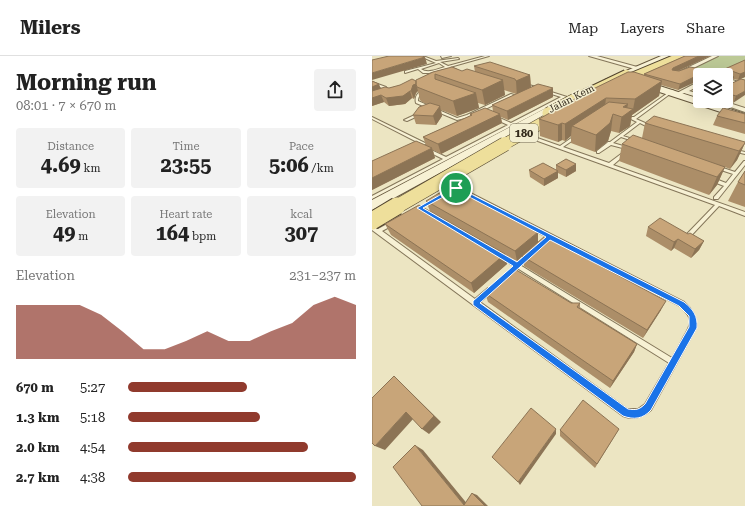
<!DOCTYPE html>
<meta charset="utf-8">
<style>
:root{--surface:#fff;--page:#f2f2f2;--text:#222;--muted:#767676;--line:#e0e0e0;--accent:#903a2d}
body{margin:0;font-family:"Roboto Serif",serif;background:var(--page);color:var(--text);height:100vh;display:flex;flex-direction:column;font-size:15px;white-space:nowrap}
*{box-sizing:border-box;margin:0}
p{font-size:13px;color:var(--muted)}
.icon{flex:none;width:22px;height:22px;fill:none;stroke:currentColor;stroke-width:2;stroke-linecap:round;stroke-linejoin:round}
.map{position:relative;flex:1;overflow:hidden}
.sheet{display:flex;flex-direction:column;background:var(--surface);width:372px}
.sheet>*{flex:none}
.buttons{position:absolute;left:321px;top:12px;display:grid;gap:8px}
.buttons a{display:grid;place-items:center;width:40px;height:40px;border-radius:4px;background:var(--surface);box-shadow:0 4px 16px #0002;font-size:20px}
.pin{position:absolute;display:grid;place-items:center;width:34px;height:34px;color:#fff;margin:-17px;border:2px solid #fff;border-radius:50%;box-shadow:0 1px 4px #0007}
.round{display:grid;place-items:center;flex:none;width:42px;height:42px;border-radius:4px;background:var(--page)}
.head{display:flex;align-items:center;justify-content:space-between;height:68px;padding:0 16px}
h1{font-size:22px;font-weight:700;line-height:30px}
.stats{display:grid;grid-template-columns:repeat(3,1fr);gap:6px;height:68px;padding:4px 16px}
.stats div{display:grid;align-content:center;border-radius:4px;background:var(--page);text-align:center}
.stats b{font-size:20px;font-weight:700}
.stats small{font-size:11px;font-weight:400}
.stats p{font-size:11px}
.chart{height:112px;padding:8px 16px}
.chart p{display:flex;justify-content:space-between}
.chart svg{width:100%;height:72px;margin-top:4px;fill:var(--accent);opacity:.7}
ul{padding:0 16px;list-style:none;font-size:13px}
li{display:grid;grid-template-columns:64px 48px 1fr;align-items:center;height:30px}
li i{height:10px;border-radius:5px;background:var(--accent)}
header{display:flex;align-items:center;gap:24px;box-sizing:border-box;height:56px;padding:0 20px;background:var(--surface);border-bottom:1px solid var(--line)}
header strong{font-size:19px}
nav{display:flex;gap:22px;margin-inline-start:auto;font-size:14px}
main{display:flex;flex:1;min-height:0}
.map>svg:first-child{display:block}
</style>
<header>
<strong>Milers</strong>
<nav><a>Map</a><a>Layers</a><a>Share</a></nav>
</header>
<main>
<section class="sheet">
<div class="head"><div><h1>Morning run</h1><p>08:01 · 7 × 670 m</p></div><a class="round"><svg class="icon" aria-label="share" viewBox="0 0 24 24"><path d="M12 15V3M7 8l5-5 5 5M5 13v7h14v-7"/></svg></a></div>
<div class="stats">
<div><p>Distance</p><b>4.69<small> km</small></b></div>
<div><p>Time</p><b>23:55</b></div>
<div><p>Pace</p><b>5:06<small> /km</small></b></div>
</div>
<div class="stats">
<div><p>Elevation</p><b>49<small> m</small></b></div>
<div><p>Heart rate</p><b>164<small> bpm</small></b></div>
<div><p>kcal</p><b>307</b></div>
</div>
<div class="chart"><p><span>Elevation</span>231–237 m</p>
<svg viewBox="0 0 160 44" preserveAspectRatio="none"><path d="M0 44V11L10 11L20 11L30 11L40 17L50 27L60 38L70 38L80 33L90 27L100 33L110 33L120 27L130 22L140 11L150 6L160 11V44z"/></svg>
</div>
<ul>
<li><b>670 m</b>5:27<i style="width:52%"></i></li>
<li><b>1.3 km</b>5:18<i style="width:58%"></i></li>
<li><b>2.0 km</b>4:54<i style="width:79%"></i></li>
<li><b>2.7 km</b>4:38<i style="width:100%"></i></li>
</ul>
</section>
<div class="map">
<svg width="373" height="450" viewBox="0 0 373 450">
<rect width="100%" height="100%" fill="#ece5c2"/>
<path fill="#bcc996" d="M347,0H373V4L342,19L318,13Z"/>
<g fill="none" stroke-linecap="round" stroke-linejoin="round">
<g stroke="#84765a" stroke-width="2">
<path id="lane" d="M48,0H51L64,5L86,2L87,3L68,6L76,10L113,0H117L78,11L85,14L84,16L76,12L57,17H51L46,13L33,17V15L64,7ZM67,7L73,11C65,13 56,18 49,13Z
M69,0H79L70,2Z
M354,22L373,28V30L354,24Z
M0,26L14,31L17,36L0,43V41L13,36L12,33L0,28Z
M151,27L195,41L0,143V140L71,103L55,95V93H57L74,101L136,69L121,62V60H123L139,67L189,41L151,29Z
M52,32L54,33C50,37 46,39 46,45L85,62L95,59L139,38L142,39L97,61L85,64L44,47C42,40 47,36 52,32Z
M300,34L302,35L264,63L280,70V72H278L268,67L251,80L264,84V86L249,81L241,87L258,92V94L239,89L227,97H225V95L235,87L236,86H238L265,66L259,63H250V61H262Z
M47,57L50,58L35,65L32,64Z
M0,61L53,87L54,88L51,89L0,63Z
M152,78H154L188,90L205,78H207V80L191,91L237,107L253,95H255V97L241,109L373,156V160L347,150L316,183H312L311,182L312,181L343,149L152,80Z
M360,93L373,96V98L360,95Z
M372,105H373V109L346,143H342V141L352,130L337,124V122H341L354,127L361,118L343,112V110H345L363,116Z
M69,124H73L312,246C320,253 326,261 324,272L279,354C271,361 261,364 251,360L0,174V169L6,173L19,166H23V168L10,175L103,243L116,232H120L121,234L120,236L108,246L255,353H266L273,348L297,307L126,200L125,199L126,198H130L300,302C304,295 308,289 311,282C320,267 322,263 308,250L69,126Z"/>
</g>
<g stroke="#84765a" stroke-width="2">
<path id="street" d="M217,0H225L280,15L277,17Z
M340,0H346L307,19L302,18Z
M328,25V29L317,35L328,38V42L312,37L304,41L301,39Z
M341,45H351L373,52V56Z"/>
</g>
<g stroke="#66573d" stroke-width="2">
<path id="secondary" d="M289,0H298L240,26L233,24Z
M263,24H269L328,43V45H333L373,58V64L263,28Z
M191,43L194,44V48L0,154V144Z"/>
</g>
<use href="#lane" fill="#f7f1d4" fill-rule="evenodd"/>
<use href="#street" fill="#f7f1d4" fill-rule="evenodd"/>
<use href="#secondary" fill="#f7f1d4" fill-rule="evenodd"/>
<g stroke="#52442e" stroke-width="10" stroke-linecap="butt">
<path id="primary-bridge-far3" d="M243,28L310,0
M208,40L254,18"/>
</g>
<g stroke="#52442e" stroke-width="12" stroke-linecap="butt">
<path id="primary-bridge-far2" d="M176,57L210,39
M131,89L191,55"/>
</g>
<g stroke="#52442e" stroke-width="15" stroke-linecap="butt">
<path id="primary-bridge-far1" d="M24,151L133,88"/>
</g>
<g stroke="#52442e" stroke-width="19" stroke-linecap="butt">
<path id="primary-bridge" d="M0,165L25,150"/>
</g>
<use href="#primary-bridge-far3" stroke="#eedf9b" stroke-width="8"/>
<use href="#primary-bridge-far2" stroke="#eedf9b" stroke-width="11"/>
<use href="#primary-bridge-far1" stroke="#eedf9b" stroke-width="14"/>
<use href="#primary-bridge" stroke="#eedf9b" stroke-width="17"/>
</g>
<path fill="#ac8e68" d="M313,0H338L306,15L346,16L373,4V21L366,24L361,23L359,27L373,24L361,47L354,44V19H328L306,34L289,29L287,40L260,59L258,70L247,77L239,75L236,85L223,96L199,87V80L193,85L190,84L186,86L168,80L167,63L272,19V18Z
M102,10L158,19L159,31L181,41L136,64L129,61L130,67L69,98L61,94L63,102L0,134V105L54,89L51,81L98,60V58L121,55L120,49L144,38L132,34L133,39L113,49L106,47L107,52L85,60L69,54L70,60L64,69L44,68L41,59L55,48L50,46L48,44L46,35L44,37L42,43L40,42L33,48L17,50L12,46L0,50V25L9,32H17L44,25L61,16L90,15L103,16Z
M328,25V36L322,34L324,28Z
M373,58V78L341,69L345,60Z
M273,67L373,87L365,104L358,113L353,111L345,129L337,139L247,105L250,88L270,82Z
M204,108V115L194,121L186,117V122L172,130L158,121L157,114H184V109Z
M373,115V151L356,145L366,126Z
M54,145L166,186L289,254L271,282L152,210L150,200L145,205L133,199L135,208L102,237L19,179L13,168L58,155Z
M276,171L316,178L332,185L327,194L319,202L302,192L299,195L274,180Z
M113,237L199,247H208V252L265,288L262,296L238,332L116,246Z
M247,373L223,412L188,380V374Z"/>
<path fill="#8c7455" d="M327,0H338L299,18L301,12Z
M53,1L55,8L0,24V17Z
M373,16V21L366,24L368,18Z
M330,17V19H328V24L306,34L308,28Z
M158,19L159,34L145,41L144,25Z
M362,21L359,27L354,30L356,24Z
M131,24L133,39L113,49L110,34Z
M290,25L287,40L260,59L263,43Z
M46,26L44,28L46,35L44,37L42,43L39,35L41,29Z
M7,28L10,36L0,40V31Z
M181,32V41L136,64L135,55Z
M38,35L40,42L33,48L17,50L14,42Z
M373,35V39L361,47L364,40Z
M104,37L107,52L85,60L81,45Z
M9,39L12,46L0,50V42Z
M234,42L232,58L200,70L199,80L193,85V68Z
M256,48L254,58L261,53L258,70L247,77L251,51Z
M68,50L70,60L64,69L61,60Z
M128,58L130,67L69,98L66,88Z
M241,58L239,75L236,85L223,96L224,79Z
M190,67V84L186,86V69Z
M373,87L365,104L358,113L367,95Z
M60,92L63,102L0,134V122Z
M204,108V115L194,121V114Z
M353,111L345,129L337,139L345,121Z
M186,115V122L172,130V123Z
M166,176V187L145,205L143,195Z
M306,183L302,192L299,195L302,186Z
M332,185L327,194L319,202L323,193Z
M133,198L135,208L102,237L99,227Z
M294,245L289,254L271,282L275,274Z
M265,288L262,296L238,332L241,325Z
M22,320L69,366L57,378L50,373Z
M34,356L42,362L13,394L3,390Z
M184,373V378L148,429L146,426Z
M43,389L51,394L97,450L92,449Z
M100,437L105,439L116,450H113Z"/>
<path fill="#c8a579" stroke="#8c7455" d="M17,0H50L53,1L0,17V4Z
M313,0H327L301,12L300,14L307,15L318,11L346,16L373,4V16L368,18L357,14L355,16V19L362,21L356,24V29L369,23L373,24V35L364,40L354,37V19H330V17L308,28L272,18Z
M118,6L158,19L144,25L143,23L102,10Z
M80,11L90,15L95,13L131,24L110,34L63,18V23L104,37L81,45L45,31L44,28V24L61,16Z
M256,16H262L290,25L263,43L234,42L193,68L190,67L186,69L167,63L217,35Z
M40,23L44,25V28L41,29L39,35H38L31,40L14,42L9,39L0,42V35L13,31L17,32L28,29Z
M0,25L7,28L0,31Z
M328,25V29L324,28Z
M166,28L181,32L135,55L120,49Z
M237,46L256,48L251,51L261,53L250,61L241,58L238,67L224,79L200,70Z
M58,47L68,50L61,60L41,59L47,51Z
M113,52L128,58L66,88L51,81L100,59L98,58Z
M351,52L373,58V67L345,60Z
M282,60L373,86V87L367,95L273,67Z
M261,79L353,111L345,121L250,88Z
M44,85L60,92L0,122V105Z
M194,103L204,108L194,114L184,109Z
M171,107L186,115L172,123L157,114Z
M373,115V129L366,126Z
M79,130L166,176L143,195L54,145Z
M47,149L133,198L99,227L13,168Z
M288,162L316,178L318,177L332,185L323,193L306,183L302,186L276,171Z
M173,180L294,245L275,274L150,200Z
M141,212L199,247H208L205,251L265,288L241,325L113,237Z
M22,320L62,360L50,373L34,356L3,390L0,387V342Z
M211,344L247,373L225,408L188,374Z
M159,352L184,373L146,426L120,401Z
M43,389L92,449L100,437L113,450H50L21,411Z"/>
<path fill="#1a73e8" stroke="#fff" fill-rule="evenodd" d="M82,131H85L312,246C321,253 326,260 325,272L279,354C271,363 262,364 251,360L101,249V245L141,210L45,152ZM84,134L174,181L145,206L51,152ZM178,184L307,250L317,260V271L273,348C267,354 264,354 256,353L108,247Z"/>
<g text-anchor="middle" stroke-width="3" stroke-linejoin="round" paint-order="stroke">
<g font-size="10" fill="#352c1d" stroke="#f3eed1">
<text transform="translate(199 42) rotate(-27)" y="4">Jalan Kem</text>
</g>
<rect fill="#f3eed1" stroke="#6e6653" stroke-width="1" x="138" y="68" width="28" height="18" rx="3"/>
<g font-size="11" font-weight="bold" fill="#352c1d">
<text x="152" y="81">180</text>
</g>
</g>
</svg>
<div class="buttons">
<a><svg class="icon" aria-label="layers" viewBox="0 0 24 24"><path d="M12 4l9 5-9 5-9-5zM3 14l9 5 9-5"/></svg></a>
</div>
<div class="pin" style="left:84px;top:132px;background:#1e9e55"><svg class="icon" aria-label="arrive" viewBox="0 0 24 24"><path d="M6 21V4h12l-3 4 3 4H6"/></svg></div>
</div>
</main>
